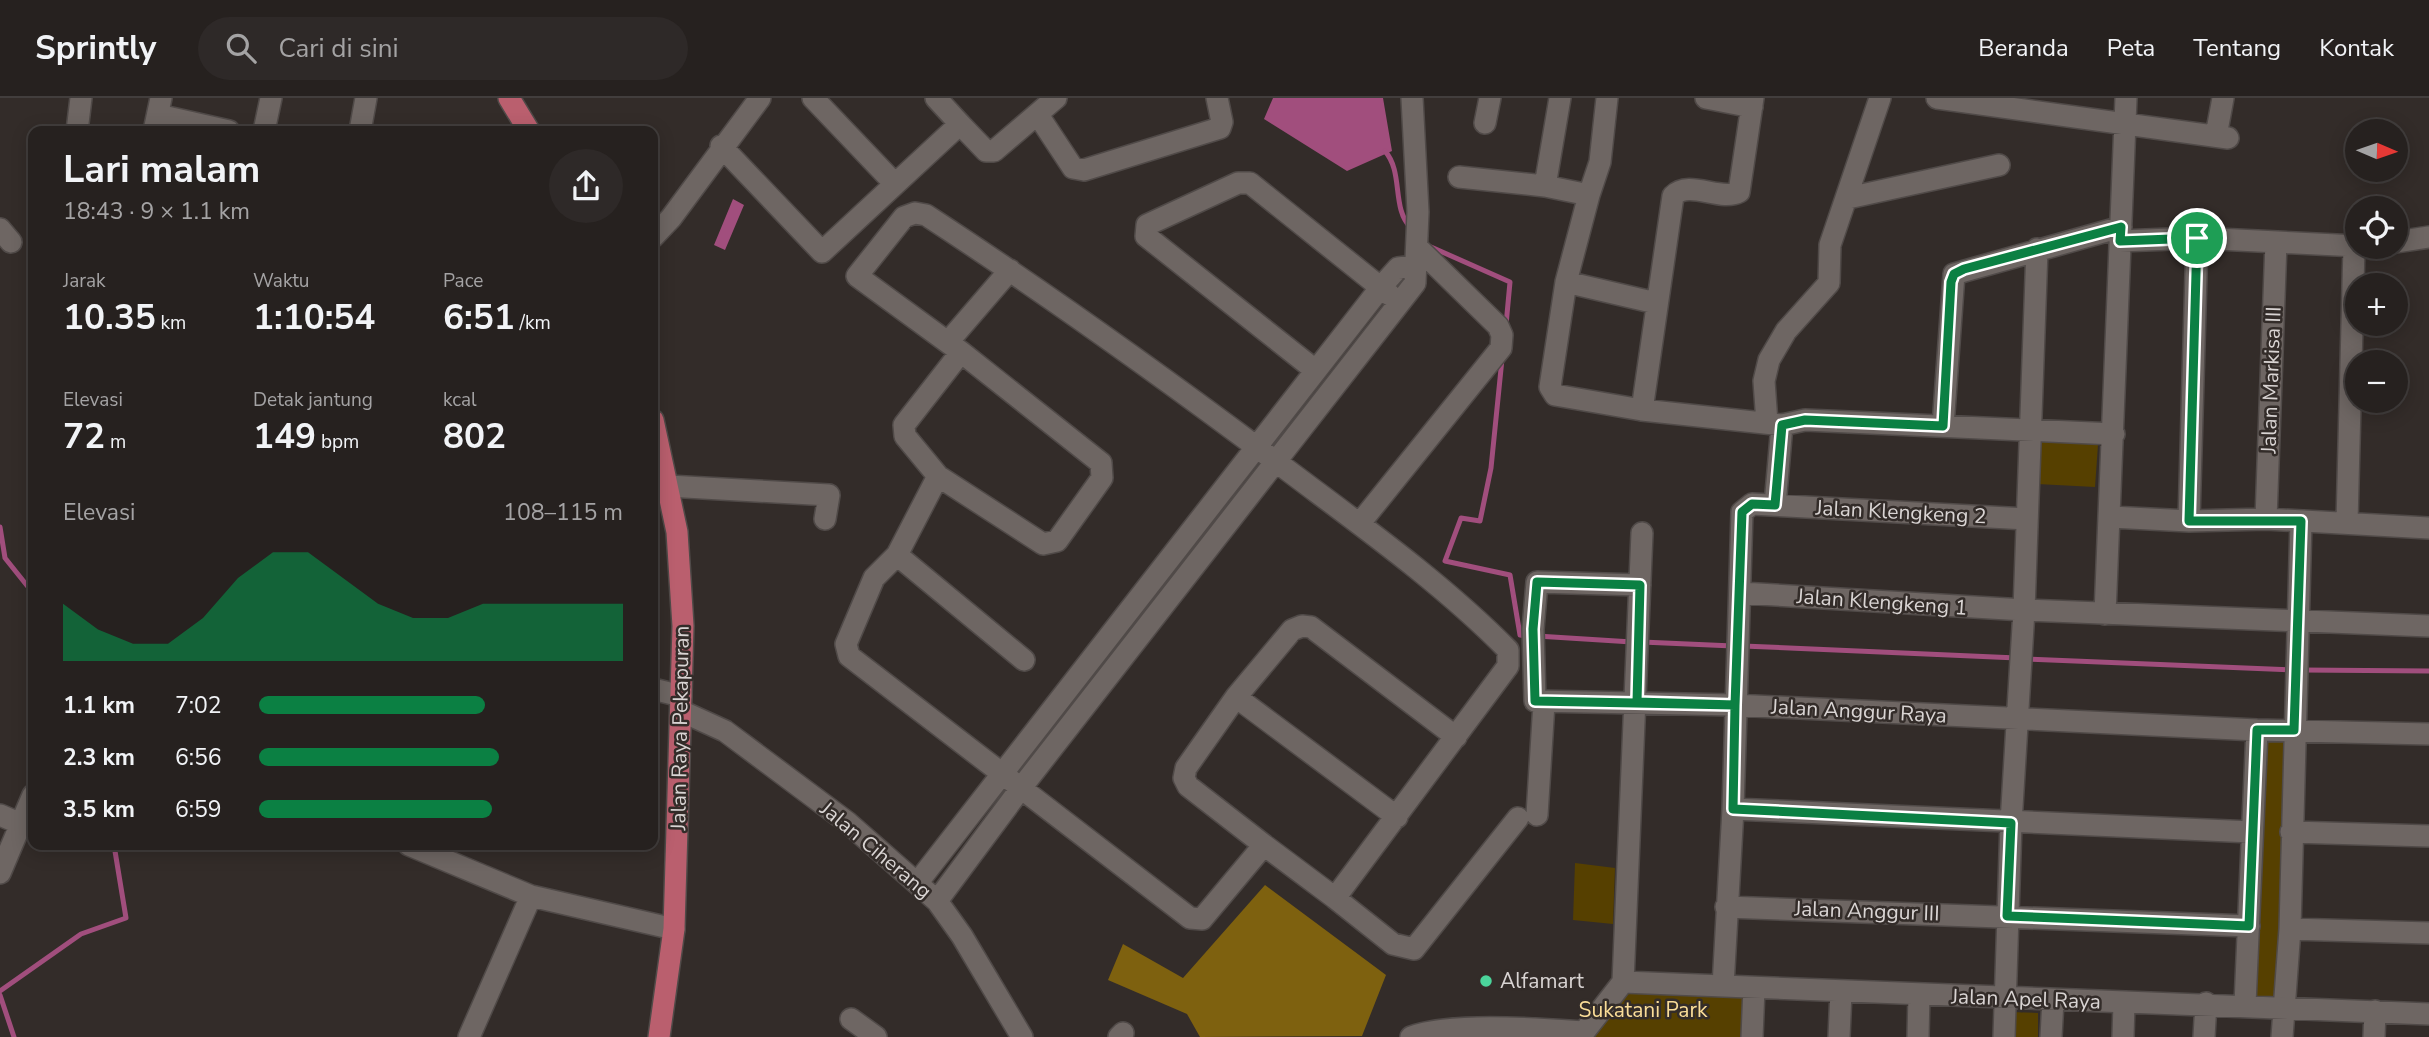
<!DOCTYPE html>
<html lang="id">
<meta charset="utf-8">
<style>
:root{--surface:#26211f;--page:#2e2928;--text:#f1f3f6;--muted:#a4a3a4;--line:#423e3d;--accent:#0b8043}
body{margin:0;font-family:"Nunito Sans",sans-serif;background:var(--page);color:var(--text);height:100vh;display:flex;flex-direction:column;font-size:26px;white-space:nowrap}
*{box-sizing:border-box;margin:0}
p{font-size:23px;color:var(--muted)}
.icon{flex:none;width:38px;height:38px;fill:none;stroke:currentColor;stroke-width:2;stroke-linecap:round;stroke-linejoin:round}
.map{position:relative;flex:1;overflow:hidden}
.panel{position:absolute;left:28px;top:28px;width:630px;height:724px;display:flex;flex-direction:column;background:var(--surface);border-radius:14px;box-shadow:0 4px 18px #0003,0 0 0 2px var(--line)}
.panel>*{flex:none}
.needle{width:46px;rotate:92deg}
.tools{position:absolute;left:2345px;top:21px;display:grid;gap:14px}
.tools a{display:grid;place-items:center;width:63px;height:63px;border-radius:50%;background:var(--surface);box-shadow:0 4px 18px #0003,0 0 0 2px var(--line);font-size:35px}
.pin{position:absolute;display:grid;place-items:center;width:60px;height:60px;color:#fff;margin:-30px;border:4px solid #fff;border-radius:50%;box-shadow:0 2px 7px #0007}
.round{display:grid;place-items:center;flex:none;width:74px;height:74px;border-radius:37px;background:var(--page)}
.summary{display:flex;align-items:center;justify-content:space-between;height:119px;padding:0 35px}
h1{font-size:38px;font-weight:700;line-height:52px}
.figures{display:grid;grid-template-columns:repeat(3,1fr);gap:10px;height:119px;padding:7px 35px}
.figures div{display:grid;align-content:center}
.figures b{font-size:35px;font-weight:700}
.figures small{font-size:19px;font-weight:400}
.figures p{font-size:19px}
.chart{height:196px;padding:14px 35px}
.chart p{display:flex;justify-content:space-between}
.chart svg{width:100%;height:126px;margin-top:7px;fill:var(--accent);opacity:.7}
ul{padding:0 35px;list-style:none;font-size:23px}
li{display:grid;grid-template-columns:112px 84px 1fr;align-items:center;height:52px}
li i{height:18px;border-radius:9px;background:var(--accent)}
header{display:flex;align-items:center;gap:42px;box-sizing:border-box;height:98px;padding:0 35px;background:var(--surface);border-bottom:2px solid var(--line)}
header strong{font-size:33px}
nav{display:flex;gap:38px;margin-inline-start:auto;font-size:24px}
.search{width:490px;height:63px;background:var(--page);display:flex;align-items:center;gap:18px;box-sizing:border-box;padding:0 24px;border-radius:38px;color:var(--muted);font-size:26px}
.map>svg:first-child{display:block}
</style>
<header>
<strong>Sprintly</strong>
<div class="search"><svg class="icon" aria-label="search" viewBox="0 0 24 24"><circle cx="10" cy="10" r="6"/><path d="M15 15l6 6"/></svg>Cari di sini</div>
<nav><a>Beranda</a><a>Peta</a><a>Tentang</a><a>Kontak</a></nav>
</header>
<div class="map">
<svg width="2429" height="939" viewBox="0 0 2429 939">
<rect width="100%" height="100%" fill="#332c29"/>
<path fill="#564000" d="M2039,343L2098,347L2095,389L2037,386Z
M2263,638L2287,639L2280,905H2253Z
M1575,765L1615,770L1613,826L1573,822Z
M1623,884L1754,890L1752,939H1589Z
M2009,914L2038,915V939H2008Z"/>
<path fill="#7e610f" d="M1265,787L1386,877L1362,938L1200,939L1187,916L1108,882L1123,846L1183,880Z"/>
<path fill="#a14e7d" d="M1273,0H1383L1392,53L1347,73L1264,21Z
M733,101L744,107L725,152L714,147Z"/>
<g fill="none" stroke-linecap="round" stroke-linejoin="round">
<path stroke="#a14e7d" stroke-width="5" d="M1385,53C1404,75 1391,110 1411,130
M1431,149L1510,184L1506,227
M1502,261L1491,370L1480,423L1461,420L1445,463L1510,477L1520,537L1527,538
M0,429L5,460L33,495
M1537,538L1632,544
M1642,544L1733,548
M1743,548L2017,560
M2026,561L2293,572
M2303,572L2429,573
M0,893L81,836L126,820L114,747
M0,897L14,939"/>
<g stroke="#504a48" stroke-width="24">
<path id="minor" d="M813,0L895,86
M936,0L960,26
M1706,0L1752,9
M1937,0L2228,40
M158,17L229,33
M1038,17L1073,70L1084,72L1220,30L1222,24L1217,0
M1485,25L1490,0
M77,33L81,0
M154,33L161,0
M264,33L271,0
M360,33L366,0
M2216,38L2223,0
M721,48L822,154L960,26L986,53H994L1056,0
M1459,79L1545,88L1589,97L1566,184L1550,289L1555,297L1642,312L1782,327L1805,322L2114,336
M1545,88L1560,0
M1589,97L1600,64L1607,0
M1848,100L1999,67
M915,115L926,117C1046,195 1163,279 1278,365C1356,424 1439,482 1508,552V568L1335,800L1264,747L1202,821L1190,820L849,558L846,546L874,480L897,457L938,378L905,338L904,327L961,254L857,178L904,119Z
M0,131L11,144
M653,139L671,120L760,0
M2120,143L2197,140L2357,148
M2396,144L2429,139
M1566,184L1656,205
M948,244L1010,172
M1315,272L1146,138L1147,127L1238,85H1250L1390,197
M1642,312L1673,98C1689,81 1720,104 1739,94L1753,0
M1767,325L1764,283L1769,262L1786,233L1829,185L1830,147L1880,0
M1943,328L1954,176L2121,129
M938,378L1043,446L1057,443L1102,380L1101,365L961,254
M668,388L829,397L825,421
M1775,407L1782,327
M2111,419L2189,423L2266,421L2429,430
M2266,421L2276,144
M2189,423L2197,140
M1360,425L1501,250L1502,237L1498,228L1418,150
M2347,425L2354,148
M897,457L1024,562
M1640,487L1537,484L1533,531L1535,603L1735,607L2257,632L2429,636
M1741,495L2024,512L2429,528
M2105,516L2126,0
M653,591L681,598
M1236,599L1397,719
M681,613L725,633L847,724L937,803L962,838L1022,939
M1733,711L2252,734
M0,717L21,726
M1537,717L1544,605
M2291,734L2429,738
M409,747L531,798L674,831
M1264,747L1188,688L1184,680L1186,670L1236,599L1292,532L1302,528L1311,529L1456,639
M0,775L33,697
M918,784L1381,189L1398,170L1415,168
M1335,800L1393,846L1414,851L1518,720
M937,803L1021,690L1415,185L1418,114L1412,0
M1726,809L2249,828
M2290,831L2429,835
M1623,884L2429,916
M1723,888L1733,711L1742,414L1752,406L2027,421
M2245,906L2257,632
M851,921L876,939
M1584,934L1623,884L1642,435
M469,939L531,798
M1119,939L1123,935
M1411,939C1452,924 1539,931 1584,934
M1752,939L1754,890
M1839,939L1841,894
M1918,939L1919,896
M2004,939L2011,725L2024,512L2037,151
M2051,939L2053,902
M2123,939L2124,905
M2204,939L2206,905
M2282,939L2290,831L2301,423
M2374,939L2375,913"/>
</g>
<g stroke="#504a48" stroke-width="24">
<path id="major" d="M509,0L529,33
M653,322L677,434L683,528L674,831L659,939"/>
</g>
<use href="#minor" stroke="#6e6663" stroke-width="21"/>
<use href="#major" stroke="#ba5f6e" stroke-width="21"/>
</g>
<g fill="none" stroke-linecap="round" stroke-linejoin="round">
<g stroke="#fff" stroke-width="14">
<path id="route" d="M2197,140L2120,143L2121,129L1964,171L1954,176L1951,184L1943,328L1805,322L1782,327L1775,407L1752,406L1742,414L1735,607L1535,603L1533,531L1537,484L1640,487L1637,604L1735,607L1733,711L2011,725L2007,818L2249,828L2257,632H2294L2301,423H2189L2197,140"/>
</g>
<use href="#route" stroke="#0b8043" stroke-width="9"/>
</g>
<circle fill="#4bd49b" stroke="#332c29" stroke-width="2.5" cx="1486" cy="883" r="7"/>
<g text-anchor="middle" stroke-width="5" stroke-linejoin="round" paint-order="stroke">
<g font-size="21" fill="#d9d4d3" stroke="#332c29">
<text transform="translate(2271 282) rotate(-88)" y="7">Jalan Markisa III</text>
<text transform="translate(1901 414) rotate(3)" y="7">Jalan Klengkeng 2</text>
<text transform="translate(1882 504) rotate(4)" y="7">Jalan Klengkeng 1</text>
<text transform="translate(1859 613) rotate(3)" y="7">Jalan Anggur Raya</text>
<text transform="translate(680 630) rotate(-89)" y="7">Jalan Raya Pekapuran</text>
<text transform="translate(876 752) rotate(40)" y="7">Jalan Ciherang</text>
<text transform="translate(1867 813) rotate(2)" y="7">Jalan Anggur III</text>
<text transform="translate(2026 901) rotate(2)" y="7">Jalan Apel Raya</text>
</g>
<g font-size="21" fill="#d9d4d3" stroke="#332c29" text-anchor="start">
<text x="1500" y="890">Alfamart</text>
</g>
<g font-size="21" fill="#fadd98" stroke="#332c29">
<text x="1643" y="919">Sukatani Park</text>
</g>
</g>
</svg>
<div class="tools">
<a><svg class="needle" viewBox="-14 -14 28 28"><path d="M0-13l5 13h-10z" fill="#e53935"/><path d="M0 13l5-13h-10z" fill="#a4a3a4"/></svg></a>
<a><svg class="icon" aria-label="locate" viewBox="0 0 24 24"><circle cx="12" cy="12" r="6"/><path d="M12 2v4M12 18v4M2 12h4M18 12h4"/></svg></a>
<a>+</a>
<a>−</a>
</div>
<div class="pin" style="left:2197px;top:140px;background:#1e9e55"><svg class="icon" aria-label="arrive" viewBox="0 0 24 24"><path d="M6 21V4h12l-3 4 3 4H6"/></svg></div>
<section class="panel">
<div class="summary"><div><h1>Lari malam</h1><p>18:43 · 9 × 1.1 km</p></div><a class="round"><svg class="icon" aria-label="share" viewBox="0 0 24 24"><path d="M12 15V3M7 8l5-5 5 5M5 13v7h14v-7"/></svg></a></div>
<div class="figures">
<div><p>Jarak</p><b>10.35<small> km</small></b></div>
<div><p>Waktu</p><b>1:10:54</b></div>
<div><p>Pace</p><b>6:51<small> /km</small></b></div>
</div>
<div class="figures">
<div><p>Elevasi</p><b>72<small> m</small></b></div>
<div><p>Detak jantung</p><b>149<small> bpm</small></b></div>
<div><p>kcal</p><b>802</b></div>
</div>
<div class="chart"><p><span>Elevasi</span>108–115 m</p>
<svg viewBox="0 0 160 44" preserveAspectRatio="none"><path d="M0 44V24L10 33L20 38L30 38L40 29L50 15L60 6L70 6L80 15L90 24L100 29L110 29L120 24L130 24L140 24L150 24L160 24V44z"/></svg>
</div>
<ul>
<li><b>1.1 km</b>7:02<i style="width:62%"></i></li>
<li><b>2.3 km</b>6:56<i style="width:66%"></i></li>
<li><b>3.5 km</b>6:59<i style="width:64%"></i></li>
</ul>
</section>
</div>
